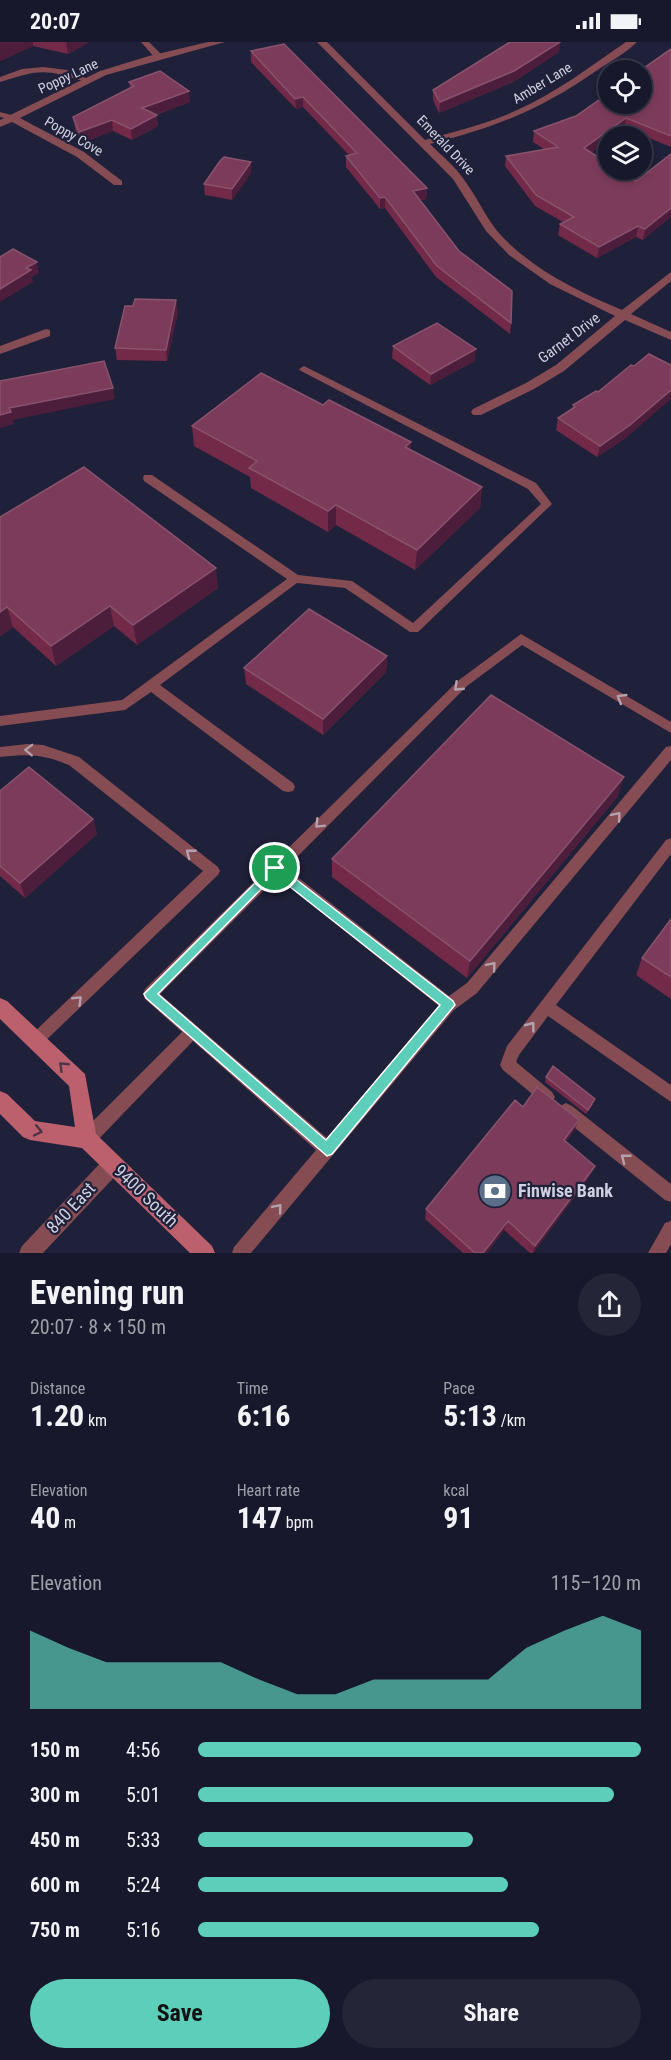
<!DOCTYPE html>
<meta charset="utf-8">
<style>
:root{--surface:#17182b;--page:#242537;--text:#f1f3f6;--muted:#9ea0a9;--line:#363747;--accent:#5cceba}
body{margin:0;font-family:"Roboto Condensed",sans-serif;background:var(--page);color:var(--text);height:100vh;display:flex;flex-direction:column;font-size:22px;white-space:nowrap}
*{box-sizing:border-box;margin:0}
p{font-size:20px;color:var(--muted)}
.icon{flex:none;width:33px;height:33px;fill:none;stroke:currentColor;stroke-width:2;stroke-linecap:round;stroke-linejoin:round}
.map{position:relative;height:1211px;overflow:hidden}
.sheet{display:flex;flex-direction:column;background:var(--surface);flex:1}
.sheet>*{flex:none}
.fabs{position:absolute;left:598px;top:18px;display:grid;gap:12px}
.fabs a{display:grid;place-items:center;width:54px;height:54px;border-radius:50%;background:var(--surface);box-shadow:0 3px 9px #0003,0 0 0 2px var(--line);font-size:30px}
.pin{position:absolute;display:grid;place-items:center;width:51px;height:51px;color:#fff;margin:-26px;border:3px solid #fff;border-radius:50%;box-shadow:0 2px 6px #0007}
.round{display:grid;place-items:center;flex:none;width:63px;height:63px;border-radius:32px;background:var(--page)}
.head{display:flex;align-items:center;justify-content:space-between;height:102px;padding:0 30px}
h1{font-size:33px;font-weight:700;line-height:45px}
.stats{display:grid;grid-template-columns:repeat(3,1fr);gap:9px;height:102px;padding:6px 30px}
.stats div{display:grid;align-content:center}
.stats b{font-size:30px;font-weight:700}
.stats small{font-size:16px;font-weight:400}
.stats p{font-size:16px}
.chart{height:168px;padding:12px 30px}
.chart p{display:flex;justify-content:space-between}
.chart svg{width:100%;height:108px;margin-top:6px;fill:var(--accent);opacity:.7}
.button{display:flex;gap:12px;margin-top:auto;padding:12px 30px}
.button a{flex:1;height:69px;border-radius:36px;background:var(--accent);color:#111;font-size:24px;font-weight:700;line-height:69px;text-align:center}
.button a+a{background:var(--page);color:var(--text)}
ul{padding:0 30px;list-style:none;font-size:20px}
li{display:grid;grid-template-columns:96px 72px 1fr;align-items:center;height:45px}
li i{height:15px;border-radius:8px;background:var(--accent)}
.status{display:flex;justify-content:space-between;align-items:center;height:42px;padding:0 30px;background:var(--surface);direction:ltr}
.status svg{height:16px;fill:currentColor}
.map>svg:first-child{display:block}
</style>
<div class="status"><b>20:07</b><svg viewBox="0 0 49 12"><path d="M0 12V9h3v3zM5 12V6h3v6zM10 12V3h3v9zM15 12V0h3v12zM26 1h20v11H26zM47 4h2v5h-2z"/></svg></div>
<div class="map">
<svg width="671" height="1211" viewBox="0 0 671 1211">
<rect width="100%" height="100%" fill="#1f2039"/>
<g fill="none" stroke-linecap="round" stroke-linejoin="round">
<path fill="#854c53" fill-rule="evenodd" d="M141,0H149L161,12V16H155Z
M43,25L67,28L90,38L86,40C44,27 42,27 0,40V35L22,27Z
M0,70L15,74L16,76L12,78L0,75Z
M304,324L536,441L552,462L418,590H410L345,546L297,541L160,643L293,741L295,745L293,749L288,750L283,749L151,650L125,668L0,684V674L122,658L287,537L144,439L143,436L144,433H152L298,533L352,539L413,581L541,462L528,447L301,329L299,327Z
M521,592L671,680V691L522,603L467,644L286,826L449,954L467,941L666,705L671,704V718L477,951L454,968L251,1211H232L234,1205L316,1108L193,999L93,1103L87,1105L81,1103L79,1097L81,1091L182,990L145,957L143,952L145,947L459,638ZM277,835L439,964L327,1096L160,952Z
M27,702L43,703L79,715L218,825L220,829L218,833L41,1003L36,1005L31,1003L28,998L31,993L203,829L69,723C41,712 30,712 0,715V705Z
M671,796V812L556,963L671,1043V1060L548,974L519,1013L516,1020L552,1050L555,1055L552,1060L547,1063L542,1060L503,1028L500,1023L507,1004L666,798Z
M566,1061L572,1064L671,1142V1160L665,1158L560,1074L558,1069L560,1064Z
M671,1179V1202L666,1211H648L665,1181Z"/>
<path fill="#854c53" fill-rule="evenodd" d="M208,0H225L106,33L20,76L84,110L122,139V143H114L77,115L12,80L0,85V78L100,29L149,14Z
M317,0H327L425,98C456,89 488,82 517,68C556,51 591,24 626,0H637C626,11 611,19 599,27C540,68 499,84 430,102C442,114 456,125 465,139C477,155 485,174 498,190C531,227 577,249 622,268L671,230V239L631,272L671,290V298L625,278L564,329L534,347L481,373H473L471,370L473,367L526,341L556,323L615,274L550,242L509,213L486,189L453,137Z
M46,287L50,288V294L0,312V304Z
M113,1112L120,1115L123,1122L120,1129L43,1211H19L22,1204L106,1115Z"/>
<path fill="#bc606d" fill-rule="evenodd" d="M0,956L7,959L85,1032L96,1092L212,1204L215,1211H190L82,1106L30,1098L23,1095L0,1072V1049L7,1052L35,1079L75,1085L69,1044L0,977Z"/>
</g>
<path fill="#722a48" d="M0,0H88V1L68,12L33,4L0,19Z
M560,0L559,10L513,40L439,71L433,58V48Z
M671,7V105L624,86L609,94V97L591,111L636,139L671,112L643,198L636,195L597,216L558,193L560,182L563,180L535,164L505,124L506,114L544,107L533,100L534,89L576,74Z
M251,9L427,146L426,157L420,158L511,281L510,292L436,235L385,166L380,167L346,125V114L349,113L303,65L296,67L251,20Z
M129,40L190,60L156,73L158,84L132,98L113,89L81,101L75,87L73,75L130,46Z
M251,131L232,158L205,153L204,142Z
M178,270L167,319L117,318L115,306Z
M393,304L475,319L430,343L392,316Z
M323,363L411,400L410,408L482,445L480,466L415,528L336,483L328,490L251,446L250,435L194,404L192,384Z
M573,363L627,395L597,415L556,388L558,376L572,367Z
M0,475L218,546L137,603L114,584L56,624L13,585L0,594Z
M387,614L386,630L323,693L246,642L244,626Z
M0,749L93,777L97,792L25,856L0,834Z
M618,754L467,936L332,835V817Z
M671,877V957L636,933L642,916Z
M546,1035L593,1062L586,1072L545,1040Z
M523,1065L579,1078L574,1088L566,1100L590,1134L533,1211H530L504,1188L487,1211H463L425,1177L426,1167Z"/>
<path fill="#4d1e3b" d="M0,0H33V4L0,19Z
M66,0H88V1L68,12Z
M560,0L559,10L513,40L439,71L440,60Z
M189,49L190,60L144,77L142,66Z
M303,55V65L296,67L295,57Z
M157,73L158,84L132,98L131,87Z
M626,76L624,86L612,94H609V97L582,117L584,106Z
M112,78L113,89L81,101L79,90Z
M251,120V131L232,158V147Z
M427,146L426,157L412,160L413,149Z
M385,155V166L380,167V156Z
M671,166V175L643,198L645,187Z
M638,184L636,195L597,216L599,205Z
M37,220L39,231L32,235L33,240L0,260V247L26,226Z
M176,258L178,270L167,319L166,308Z
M476,307L475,319L430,343L431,332Z
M113,346L115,357L13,378L14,382L0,386V373L9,366Z
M671,348V357L627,395L597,415L600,404Z
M411,400L410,420L405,405Z
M482,445L480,466L415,528L417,508Z
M336,463V483L328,490V469Z
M216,526L218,546L137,603L133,583Z
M110,564L114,584L56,624L51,604Z
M7,565L13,585L0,594V570Z
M387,614L386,630L323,693V677Z
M624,735L618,754L467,936L470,919Z
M93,777L97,792L25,856L20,841Z
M579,1078L574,1088L560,1109L564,1098Z
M595,1124L590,1134L533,1211L535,1204Z
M508,1179L504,1188L487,1211H483Z"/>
<path fill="#7c3b59" stroke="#89536e" stroke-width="1.5" d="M510,0H560L514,29L440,60L433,48Z
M284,2L427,146L413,149L459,209L512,249L511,281L437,224L385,155L380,156L346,114L357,111L303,55L295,57L251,9Z
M671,7V94L626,76L584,106L609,122V128H618L636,139L671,112V166L645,187L638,184L599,205L560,182L574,175L536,153L506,114L558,105L534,89L576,74L609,51V62H642V28H641Z
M160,29L189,49L142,66L157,73L131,87L112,78L79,90L73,75L134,44L129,40Z
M224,115L251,120L232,147L204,142L220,119Z
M13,207L37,220L26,226L31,228L0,247V215Z
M135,257L176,258L166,308L115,306L125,264H133Z
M437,281L476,307L431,332L393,304Z
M649,312L671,323V348L630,383L600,404L558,376L575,365L573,363L596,349L598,350L631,323L634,324Z
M104,319L113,346L9,366L11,370L0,373V339Z
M261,331L323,363L329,358L411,400L405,405L482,445L417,508L336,463L328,469L249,426L257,419L192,384Z
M84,425L216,526L133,583L110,564L51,604L7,565L0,570V475Z
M309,567L387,614L323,677L244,626Z
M491,653L624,735L470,919L332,817Z
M29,725L93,777L20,841L0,824V749Z
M671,877V935L642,916Z
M553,1024L595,1057L588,1068L546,1035Z
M537,1045L579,1078L564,1098L595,1124L535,1204L508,1179L483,1211H475L426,1167L515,1058L523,1065Z"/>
<defs><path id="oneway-chevron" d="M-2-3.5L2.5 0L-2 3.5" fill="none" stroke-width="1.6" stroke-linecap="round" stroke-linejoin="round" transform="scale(1.5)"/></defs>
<g stroke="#b4a2af">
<use href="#oneway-chevron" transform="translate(458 645) rotate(137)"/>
<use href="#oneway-chevron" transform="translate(621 656) rotate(-149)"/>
<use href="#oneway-chevron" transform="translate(29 708) rotate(-178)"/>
<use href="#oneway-chevron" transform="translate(617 774) rotate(-50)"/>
<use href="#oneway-chevron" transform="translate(319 782) rotate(135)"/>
<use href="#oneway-chevron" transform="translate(190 811) rotate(-142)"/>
<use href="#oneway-chevron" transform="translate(492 924) rotate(-50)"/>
<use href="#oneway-chevron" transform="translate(78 958) rotate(-44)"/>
<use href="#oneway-chevron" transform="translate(531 984) rotate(-53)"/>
<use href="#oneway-chevron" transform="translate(625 1116) rotate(-142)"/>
<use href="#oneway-chevron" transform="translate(278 1166) rotate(-50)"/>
</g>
<g stroke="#4e3349">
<use href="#oneway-chevron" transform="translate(63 1024) rotate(-136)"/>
<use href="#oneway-chevron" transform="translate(38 1089) rotate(12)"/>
</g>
<path fill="#5cceba" stroke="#fff" stroke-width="1.5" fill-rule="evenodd" d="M275,821L453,959L455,963L332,1112L327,1114L146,956L144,952ZM275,833L440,963L326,1098L158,952Z"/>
<defs>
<g id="bank-disc" transform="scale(1.725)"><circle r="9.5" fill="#5c6f8a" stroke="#1f2039"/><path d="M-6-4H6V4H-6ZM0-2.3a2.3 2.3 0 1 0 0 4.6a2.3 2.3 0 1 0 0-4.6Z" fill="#fff"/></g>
</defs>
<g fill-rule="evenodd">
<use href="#bank-disc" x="495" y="1149"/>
</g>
<g text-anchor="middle" stroke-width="4.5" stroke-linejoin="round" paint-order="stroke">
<g font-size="14" fill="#ced0e1" stroke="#1f2039">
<text transform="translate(68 34) rotate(-25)" y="5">Poppy Lane</text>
<text transform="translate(542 41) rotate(-31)" y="5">Amber Lane</text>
<text transform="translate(74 94) rotate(30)" y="5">Poppy Cove</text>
<text transform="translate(446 103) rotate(46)" y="5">Emerald Drive</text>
</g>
<g font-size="15" fill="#ced0e1" stroke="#1f2039">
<text transform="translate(569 296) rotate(-37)" y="5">Garnet Drive</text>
</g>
<g font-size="18" font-weight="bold" fill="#ced0e1" stroke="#1f2039" text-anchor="start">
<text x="518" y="1155">Finwise Bank</text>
</g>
<g font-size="18" fill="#ced0e1" stroke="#1f2039">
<text transform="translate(146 1154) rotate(44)" y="6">9400 South</text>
<text transform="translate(71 1166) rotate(-47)" y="6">840 East</text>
</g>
</g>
</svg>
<div class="fabs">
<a><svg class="icon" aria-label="locate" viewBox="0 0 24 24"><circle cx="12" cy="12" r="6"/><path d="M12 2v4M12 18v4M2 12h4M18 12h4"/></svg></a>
<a><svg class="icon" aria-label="layers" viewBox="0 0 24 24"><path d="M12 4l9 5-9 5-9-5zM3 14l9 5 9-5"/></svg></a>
</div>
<div class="pin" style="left:275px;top:826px;background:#1e9e55"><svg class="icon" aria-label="arrive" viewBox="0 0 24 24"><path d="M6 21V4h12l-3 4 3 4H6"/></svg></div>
</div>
<section class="sheet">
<div class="head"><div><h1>Evening run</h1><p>20:07 · 8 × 150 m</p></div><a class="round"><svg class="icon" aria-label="share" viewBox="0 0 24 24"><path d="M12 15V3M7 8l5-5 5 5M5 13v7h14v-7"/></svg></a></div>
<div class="stats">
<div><p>Distance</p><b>1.20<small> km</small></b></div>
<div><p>Time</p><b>6:16</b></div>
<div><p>Pace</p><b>5:13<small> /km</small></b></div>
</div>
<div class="stats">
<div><p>Elevation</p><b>40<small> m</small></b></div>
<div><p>Heart rate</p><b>147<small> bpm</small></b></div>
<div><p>kcal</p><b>91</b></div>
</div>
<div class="chart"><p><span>Elevation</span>115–120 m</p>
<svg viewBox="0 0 160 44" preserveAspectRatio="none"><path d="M0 44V12L10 19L20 25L30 25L40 25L50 25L60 32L70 38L80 38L90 32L100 32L110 32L120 32L130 19L140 12L150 6L160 12V44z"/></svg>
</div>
<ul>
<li><b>150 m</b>4:56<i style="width:100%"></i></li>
<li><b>300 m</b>5:01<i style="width:94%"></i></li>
<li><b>450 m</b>5:33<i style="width:62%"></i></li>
<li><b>600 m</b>5:24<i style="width:70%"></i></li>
<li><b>750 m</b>5:16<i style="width:77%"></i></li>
</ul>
<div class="button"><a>Save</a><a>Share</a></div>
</section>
